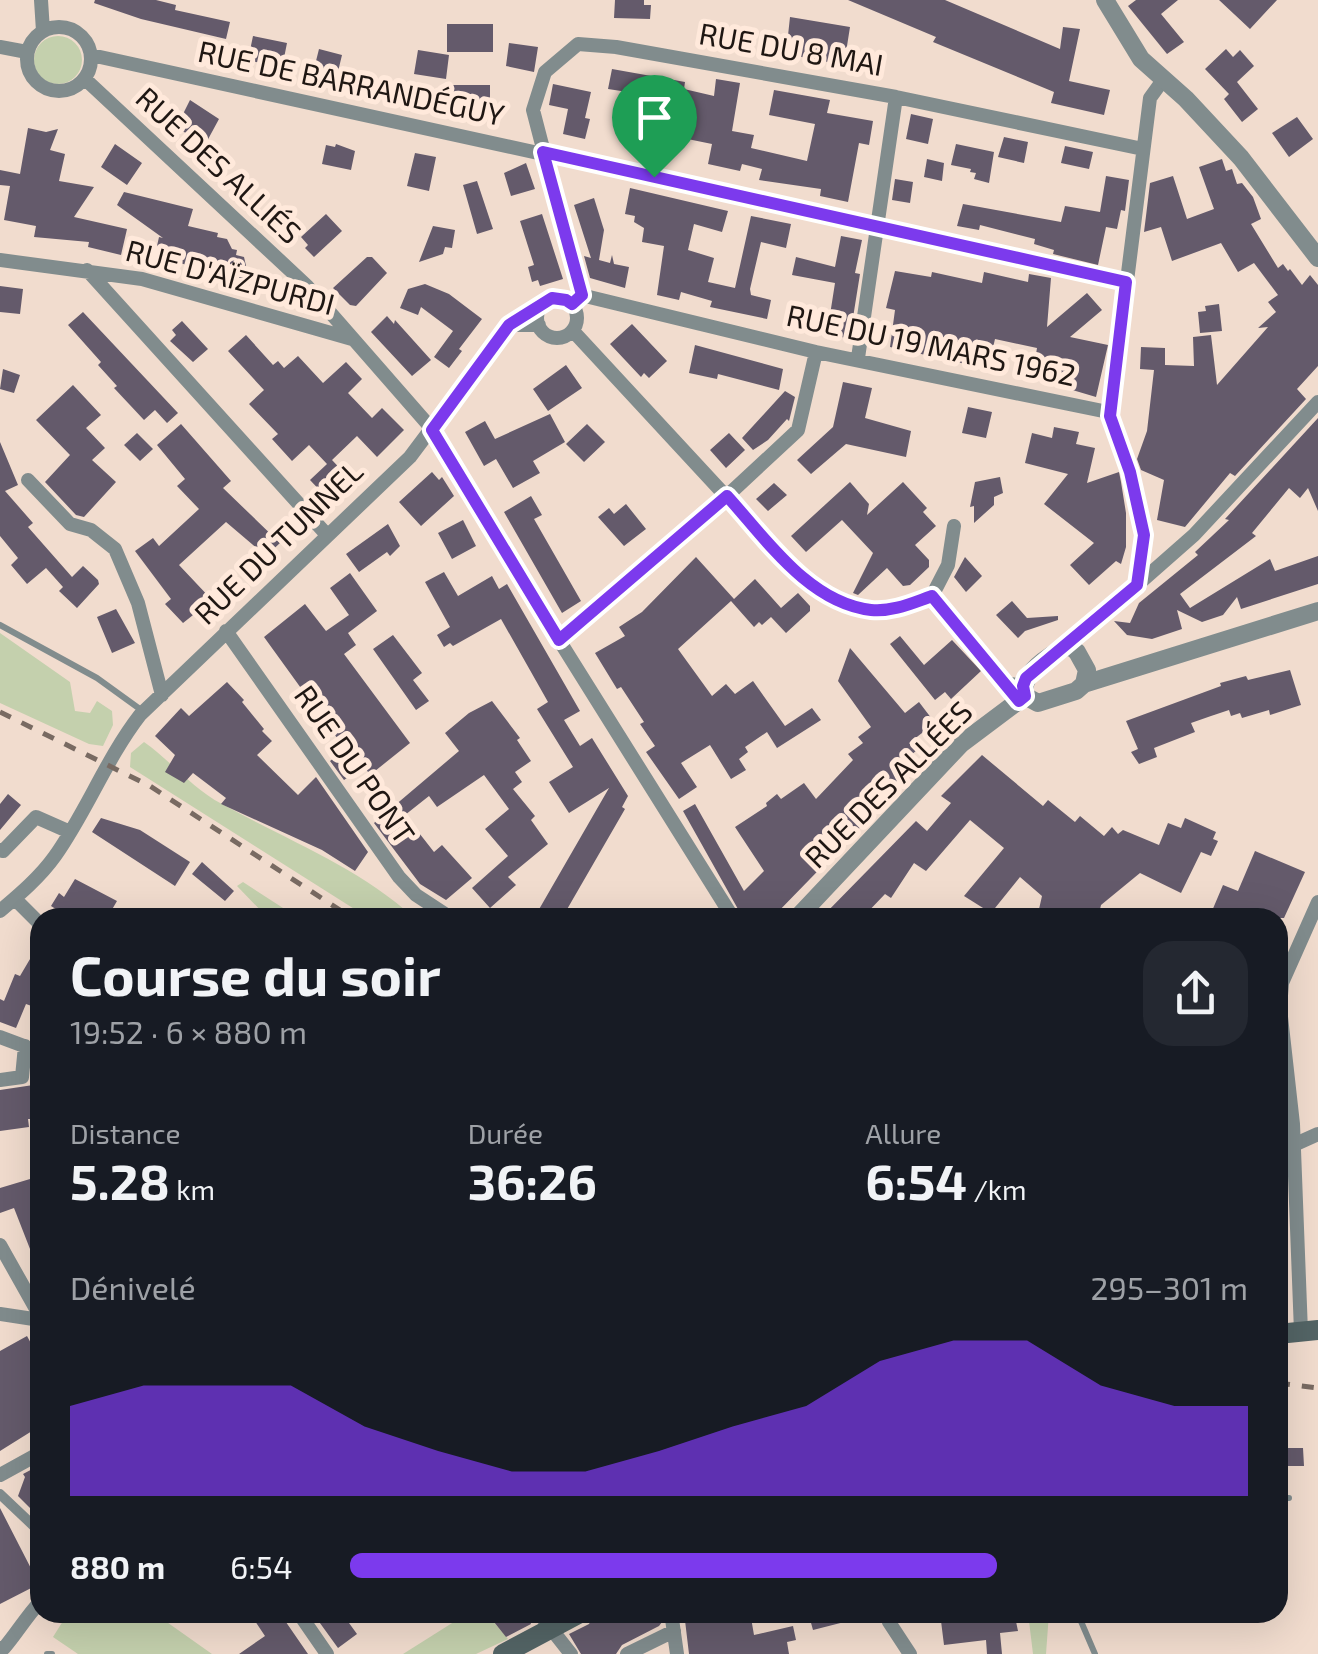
<!DOCTYPE html>
<html lang="fr">
<meta charset="utf-8">
<style>
:root{--surface:#171b24;--page:#242831;--text:#f1f3f6;--muted:#9ea1a6;--accent:#7c3aed}
body{margin:0;font-family:"Exo 2",sans-serif;background:var(--page);color:var(--text);height:100vh;display:flex;flex-direction:column;font-size:38px;white-space:nowrap}
*{box-sizing:border-box;margin:0}
p{font-size:32px;color:var(--muted)}
.icon{flex:none;width:55px;height:55px;fill:none;stroke:currentColor;stroke-width:2;stroke-linecap:round;stroke-linejoin:round}
.map{position:relative;flex:1;overflow:hidden}
.panel{position:absolute;left:30px;top:908px;width:1258px;height:715px;display:flex;flex-direction:column;background:var(--surface);border-radius:30px;box-shadow:0 10px 40px #0002}
.panel>*{flex:none}
.pin{position:absolute;display:grid;place-items:center;width:85px;height:85px;color:#fff;margin:-102px -42px;border-radius:50% 50% 50% 0;rotate:-45deg;box-shadow:0 0 10px #0007}
.pin .icon{rotate:45deg}
.round{display:grid;place-items:center;flex:none;width:105px;height:105px;border-radius:30px;background:var(--page)}
.head{display:flex;align-items:center;justify-content:space-between;height:170px;padding:0 40px}
h1{font-size:55px;font-weight:700;line-height:75px}
.figures{display:grid;grid-template-columns:repeat(3,1fr);gap:15px;height:170px;padding:10px 40px}
.figures div{display:grid;align-content:center}
.figures b{font-size:50px;font-weight:700}
.figures small{font-size:28px;font-weight:400}
.figures p{font-size:28px}
.chart{height:280px;padding:20px 40px}
.chart p{display:flex;justify-content:space-between}
.chart svg{width:100%;height:180px;margin-top:10px;fill:var(--accent);opacity:.7}
ul{padding:0 40px;list-style:none;font-size:32px}
li{display:grid;grid-template-columns:160px 120px 1fr;align-items:center;height:75px}
li i{height:25px;border-radius:12px;background:var(--accent)}
.map>svg:first-child{display:block}
</style>
<div class="map">
<svg width="1318" height="1654" viewBox="0 0 1318 1654">
<rect width="100%" height="100%" fill="#f1dcce"/>
<path fill="#c4d0ad" d="M34 60a24 24 0 1 1 48 0a24 24 0 1 1-48 0Z
M0,633L70,682L75,711L90,713L97,701L112,711L113,725L103,746L89,744L0,703Z
M144,742C171,761 193,789 222,804C285,839 360,868 413,917H367L130,767L131,753Z
M243,882L297,917H267L237,886Z
M68,1613H154L212,1654H78L53,1637Z
M468,1613H486L508,1639L476,1654H403Z
M1028,1613H1049L1046,1654H1033Z"/>
<path fill="#645a6b" d="M95,0H156L176,5L175,10L230,22L226,39L141,19L94,3Z
M615,0H644V5H651L650,19L614,18Z
M848,0H945L1060,49L1063,27L1080,29L1069,81L1110,90L1104,115L1051,103L1054,92L933,42L936,37Z
M1136,0H1178L1161,14L1184,42L1167,54L1128,6Z
M1219,0H1277L1250,29Z
M790,17L850,27L844,65L786,54Z
M447,24H493V52H447Z
M253,36L287,43L282,68L248,60Z
M509,43L538,47L534,72L506,66Z
M319,49L342,55L335,84L304,77L307,63L315,65Z
M1226,49L1233,57L1240,50L1254,66L1237,82L1258,109L1242,122L1224,99L1229,94L1205,69Z
M418,50L449,55L446,79L414,74Z
M612,69L685,82L684,89L714,96L716,79L740,83L732,131L754,135L751,148L807,161L815,124L769,115L774,90L830,100L827,113L873,121L869,145L859,143L848,202L820,196L821,189L759,180L762,169L742,164L740,171L708,164L712,144L668,135L673,111L665,109L667,98L608,89Z
M553,84L591,92L585,118L590,119L585,139L563,134L568,109L549,105Z
M446,85H490V105H446Z
M190,100L219,119L206,143L176,128Z
M911,114L933,119L928,144L906,139Z
M1297,117L1313,139L1289,157L1272,133Z
M28,128L46,132L58,129L50,150L65,154L59,181L94,187L74,217L127,229L121,255L88,247L89,242L34,237L36,226L4,220L10,186L0,185V170L20,174Z
M641,132L676,140L673,155L667,154L666,159L636,153Z
M1004,137L1028,142L1024,163L998,157Z
M115,144L142,163L127,185L101,167Z
M336,144L355,151L351,170L322,164L326,145L335,147Z
M956,144L994,152L989,183L974,179L976,173L970,172L971,169L951,165Z
M1065,146L1093,152L1089,169L1061,163Z
M415,153L436,157L429,191L407,186Z
M927,159L944,163L942,181L924,177Z
M1222,159L1226,171L1232,169L1237,184L1242,183L1253,197L1261,219L1251,224L1278,268L1283,264L1288,271L1290,269L1302,285L1310,275L1318,285V366L1297,389L1306,399L1235,476L1230,473L1185,527L1157,520L1164,480L1141,470L1137,459L1147,431L1154,370L1140,369L1141,347L1165,348V365L1194,366L1193,337L1211,335L1217,385L1268,327L1258,328L1276,312L1268,302L1278,295L1254,263L1238,272L1221,243L1172,261L1161,227L1144,232L1146,216L1150,183L1173,176L1187,219L1214,209L1199,167Z
M526,163L535,189L511,196L504,173Z
M1106,176L1129,180L1125,211L1121,210L1117,229L1106,227L1098,265L1053,254L1054,250L1034,244L1035,239L980,225L979,230L957,226L963,204L1061,222L1065,206L1100,212Z
M895,179L913,182L910,203L892,200Z
M477,181L493,229L477,234L463,185Z
M630,188L728,211L722,232L694,224L688,250L714,258L708,282L735,288L751,216L791,224L786,248L761,242L750,289L751,295L771,300L767,319L710,307L712,301L681,292L679,300L657,295L664,246L642,242L644,228L634,222L635,216L625,214Z
M124,192L193,209L188,226L218,233L217,237L227,239L232,249L237,250L236,255L244,257L247,270L260,274L256,287L155,255L159,237L163,238L117,205Z
M594,198L604,230L599,260L610,263L612,255L614,264L629,267L625,288L590,278L584,256L591,258L574,205Z
M326,214L342,231L314,257L305,248L308,245L301,237Z
M542,214L563,279L540,286L538,280L532,282L528,267L534,265L520,221Z
M433,226L455,230L452,248L445,247L443,254L419,262Z
M841,236L862,240L855,273L860,274L851,330L848,329L846,338L827,334L835,283L792,275L796,257L835,267Z
M367,257H372L387,273L356,306L350,305L333,288Z
M895,271L931,277L932,272L982,283L984,272L1028,282L1029,274L1051,278L1047,327L1087,293L1102,310L1070,337L1108,345L1096,397L1032,378L1037,348L995,339L988,369L890,347L895,310L886,308Z
M425,284L449,294L482,319L459,349L462,351L449,368L434,357L453,331L421,307L418,315L400,308L408,289Z
M0,286L23,289L20,314L0,312Z
M1219,304L1222,331L1200,333L1198,312L1206,311L1205,306Z
M83,312L178,413L167,423L155,410L144,420L114,388L117,386L98,365L101,362L68,325Z
M387,316L394,324L395,320L431,360L412,376L371,332Z
M182,321L208,349L193,362L170,341L176,335L172,330Z
M632,324L667,361L649,378L644,373L641,377L610,344Z
M246,335L273,365L278,361L284,368L298,356L323,383L346,362L362,379L348,393L372,418L382,408L404,430L377,457L357,436L332,460L347,476L327,498L310,480L327,464L309,445L292,461L272,439L278,434L249,404L264,390L228,351Z
M695,345L783,369L779,390L718,374L717,379L689,373Z
M566,365L582,388L548,411L533,389Z
M3,369L20,375L14,393L0,389Z
M843,382L872,388L865,418L911,431L906,457L846,444L811,474L797,460L833,427Z
M73,385L101,415L86,428L105,448L92,460L116,482L84,517L76,515L45,482L70,455L36,420Z
M785,391L795,397L789,421L787,419L768,440L753,450L742,438Z
M968,407L992,412L986,438L962,433Z
M550,414L565,442L533,461L540,473L513,488L496,459L484,466L465,432L485,421L495,439Z
M1318,418V511L1308,488L1300,498L1289,488L1252,533L1256,536L1180,594L1190,608L1270,559L1275,571L1318,556V584L1241,609L1237,597L1223,615L1202,622L1177,610L1182,629L1152,639L1127,635L1114,621L1130,623L1139,603L1198,555L1195,552L1229,520L1225,519Z
M181,424L231,481L223,488L280,543L266,556L226,522L179,565L212,600L183,623L165,604L171,599L135,551L153,538L159,546L199,509L177,486L185,479L157,445Z
M587,424L605,442L584,462L566,444Z
M1054,427L1079,432L1076,444L1095,448L1087,483L1119,472L1121,482L1126,513V547L1121,564L1116,561L1089,585L1070,565L1094,543L1044,504L1068,474L1025,463L1032,433L1052,438Z
M137,433L153,449L140,461L124,445Z
M729,433L745,450L726,468L710,450Z
M0,442L18,485L5,491L33,523L28,527L72,577L83,566L98,580L99,584L77,608L59,591L63,587L46,568L27,584L11,565L18,558L0,536Z
M432,472L439,480L442,477L454,496L421,526L399,502Z
M1000,477L1003,493L994,497V505L974,523V506L970,507L975,482Z
M850,482L869,504L867,515L903,482L927,508L923,512L936,526L915,545L929,560V567L910,585L903,586L887,568L858,595L853,593L873,553L842,520L806,552L791,536Z
M774,483L787,495L768,511L756,499Z
M531,496L542,515L534,519L581,601L562,613L504,512Z
M626,504L646,529L624,546L598,517L609,508L614,514Z
M463,520L476,546L452,559L438,533Z
M388,524L400,546L390,556L387,552L359,572L346,554Z
M696,557L734,599L755,579L781,608L798,593L810,606V611L786,633L771,617L762,625L759,622L754,627L731,601L678,649L712,696L726,684L735,694L753,681L785,726L812,708L821,720L777,748L767,732L745,747L748,752L739,759L746,770L731,779L710,745L681,763L697,787L679,799L646,752L655,746L640,724L644,722L621,687L617,689L595,653L625,636L619,627L642,612Z
M965,557L982,576L966,592L954,577Z
M444,572L458,596L492,576L499,589L507,584L580,711L564,720L580,746L592,738L628,796L622,807L625,809L562,918H534L609,788L569,813L549,782L573,767L537,709L548,702L501,619L453,646L450,643L444,647L437,635L450,627L425,582Z
M350,573L377,611L348,633L356,645L344,654L410,743L370,775L364,766L344,780L330,761L345,749L264,637L305,604L326,631L349,615L330,588Z
M1012,601L1027,618L1058,616V620L1025,631L1018,638L996,615Z
M116,609L135,643L112,653L97,617Z
M393,635L422,673L413,680L429,701L416,710L373,649Z
M900,636L924,665L952,640L981,671L951,699L945,692L935,700L890,644Z
M850,648L905,713L919,702L935,723L909,743L916,751L894,768L902,778L879,794L885,802L772,918H743L683,811L695,804L744,891L764,871L735,827L767,806L766,803L777,794L781,799L804,783L816,799L853,760L848,754L863,743L858,737L871,727L838,681Z
M1290,670L1301,705L1270,715L1269,710L1242,718L1240,713L1231,716L1229,710L1211,716L1191,723L1195,732L1154,748L1157,757L1139,764L1131,752L1138,749L1126,721L1221,686L1220,683L1246,676L1248,680Z
M227,682L244,700L242,702L264,729L262,731L272,741L257,755L298,795L316,777L368,852L355,871L322,850L221,804L226,798L193,773L184,783L165,772L175,755L155,736L181,708L189,716Z
M492,701L520,738L517,740L531,761L515,772L522,782L513,789L535,816L531,820L548,844L508,877L516,885L490,908L472,888L508,856L485,829L509,809L484,775L437,807L429,796L405,815L434,852L442,845L472,878L446,900L420,884L374,823L459,751L445,733L469,713Z
M982,755L1043,806L1048,800L1075,822L1080,816L1104,836L1112,827L1118,834L1123,830L1159,845L1168,823L1181,828L1185,818L1216,832L1213,839L1218,841L1211,856L1201,852L1181,893L1140,873L1101,905L1098,918H1037L1042,896L1020,877L991,913L964,896L1004,848L970,820L926,871L914,863L891,898L885,894L862,918H821L916,821L927,831L951,803L941,796Z
M8,794L21,805L0,830V804Z
M101,818L140,830L190,862L175,886L92,832Z
M1255,851L1305,872L1284,918H1209L1223,885L1238,891Z
M202,862L234,891L225,901L192,874Z
M75,879L117,901L107,918H70L51,906L59,893L64,897Z
M40,942V1009L26,1004L16,1028L0,1022V999L4,1001L15,974L20,976Z
M40,1084V1119H28L29,1127L0,1131V1090Z
M40,1176V1271L39,1272L14,1208L0,1213V1188Z
M27,1336L33,1347L40,1343V1426L0,1451V1351Z
M1278,1448H1303L1304,1466H1278Z
M40,1465V1518L18,1496L25,1477L23,1474Z
M0,1508L39,1584L0,1604Z
M249,1612H279L308,1654H239L265,1636Z
M312,1612H341L357,1634L338,1648Z
M486,1612H527L531,1624L506,1637Z
M596,1612H658L662,1622L659,1626L622,1645L616,1654H581L569,1634L589,1624Z
M684,1612H750L754,1635L793,1626L796,1640L787,1642L789,1654H689Z
M808,1612H863L864,1617L813,1630Z
M986,1612H1014L1018,1631L1000,1633L1002,1654H987L986,1640L944,1645L941,1621L984,1616Z"/>
<g fill="none" stroke-linecap="round" stroke-linejoin="round">
<path stroke="#818c8d" stroke-width="6" d="M0,625L97,678L144,712
M1278,1498H1289
M1077,1612L1095,1654
M1079,1617L1091,1612
M47,1654H52"/>
<path stroke="#818c8d" stroke-width="10" d="M0,1494L40,1532"/>
<path stroke="#818c8d" stroke-width="14" d="M41,0L43,31
M27 59a32 32 0 1 1 64 0a32 32 0 1 1-64 0Z
M0,47L27,52
M91,55L1126,282
M85,79L307,286L432,429L559,640L733,918
M0,260L142,279L352,339
M87,270L327,535
M581,295L533,110L545,72L578,44L616,47L896,97L1143,149
M537 318a20 20 0 1 1 40 0a20 20 0 1 1-40 0Z
M573,304L581,295L816,352L1103,411L1110,416L1130,472L1144,535L1137,585
M539,325H509L539,308
M573,331L797,573C850,610 870,618 932,596L1004,683L1023,686
M858,358L896,97
M1110,416L1150,98L1163,80
M28,480L70,524L91,530L115,549L138,603L162,695
M932,596L948,565L954,526
M226,631L399,877L416,895L451,918
M559,640L727,496L798,430L816,352
M1069,645L1194,535L1318,402
M0,850L3,851L36,817L70,832
M15,899L40,924
M0,911C20,894 40,877 55,856C87,811 106,759 140,715L410,457L509,325
M0,1037L40,1052
M0,1080L22,1077L25,1046
M1278,1152L1318,1134
M0,1245L40,1316
M0,1314L40,1320
M1301,1332L1293,1124L1280,1008L1282,983L1318,902
M0,1475L40,1453
M298,1612L327,1654
M538,1612L571,1654
M671,1612L677,1654
M886,1612L889,1622L910,1654
M0,1648H4C17,1633 26,1617 40,1602
M627,1654L674,1631"/>
<path stroke="#818c8d" stroke-width="18" d="M1105,0L1141,59L1186,99L1241,158L1318,258
M1025,696L1038,703L1076,691L1084,684L1318,611
M1025,696C1019,673 1050,655 1069,645L1077,652L1087,670L1084,684
M797,918L961,744L1025,696"/>
<path stroke="#536465" stroke-width="20" d="M1278,1334L1318,1330
M503,1654L582,1612"/>
<path stroke="#786a62" stroke-width="5" stroke-dasharray="12 12" stroke-linecap="butt" d="M0,712L150,786L352,918
M1278,1383L1318,1388"/>
</g>
<g fill="none" stroke-linecap="round" stroke-linejoin="round">
<g stroke="#fff" stroke-width="20">
<path id="route" d="M543,152L1126,282L1110,416L1130,472L1144,535L1137,585L1026,678L1023,686L1025,696L1019,701L932,596C912,603 893,612 871,610C809,603 766,539 727,496L559,640L432,430L509,325L552,298L566,300L572,304L582,295Z"/>
</g>
<use href="#route" stroke="#7c3aed" stroke-width="12"/>
</g>
<g text-anchor="middle" stroke-width="10" stroke-linejoin="round" paint-order="stroke">
<g font-size="30" fill="#1f1713" stroke="#ffe9db">
<text transform="translate(791 50) rotate(10)" y="10">RUE DU 8 MAI</text>
<text transform="translate(351 84) rotate(12)" y="10">RUE DE BARRANDÉGUY</text>
<text transform="translate(218 166) rotate(43)" y="10">RUE DES ALLIÉS</text>
<text transform="translate(230 278) rotate(15)" y="10">RUE D'AÏZPURDI</text>
<text transform="translate(931 346) rotate(12)" y="10">RUE DU 19 MARS 1962</text>
<text transform="translate(279 543) rotate(-44)" y="10">RUE DU TUNNEL</text>
<text transform="translate(354 765) rotate(55)" y="10">RUE DU PONT</text>
<text transform="translate(889 785) rotate(-45)" y="10">RUE DES ALLÉES</text>
</g>
</g>
</svg>
<div class="pin" style="left:654px;top:177px;background:#1e9e55"><svg class="icon" aria-label="arrive" viewBox="0 0 24 24"><path d="M6 21V4h12l-3 4 3 4H6"/></svg></div>
<section class="panel">
<div class="head"><div><h1>Course du soir</h1><p>19:52 · 6 × 880 m</p></div><a class="round"><svg class="icon" aria-label="share" viewBox="0 0 24 24"><path d="M12 15V3M7 8l5-5 5 5M5 13v7h14v-7"/></svg></a></div>
<div class="figures">
<div><p>Distance</p><b>5.28<small> km</small></b></div>
<div><p>Durée</p><b>36:26</b></div>
<div><p>Allure</p><b>6:54<small> /km</small></b></div>
</div>
<div class="chart"><p><span>Dénivelé</span>295–301 m</p>
<svg viewBox="0 0 160 44" preserveAspectRatio="none"><path d="M0 44V22L10 17L20 17L30 17L40 27L50 33L60 38L70 38L80 33L90 27L100 22L110 11L120 6L130 6L140 17L150 22L160 22V44z"/></svg>
</div>
<ul>
<li><b>880 m</b>6:54<i style="width:72%"></i></li>
</ul>
</section>
</div>
